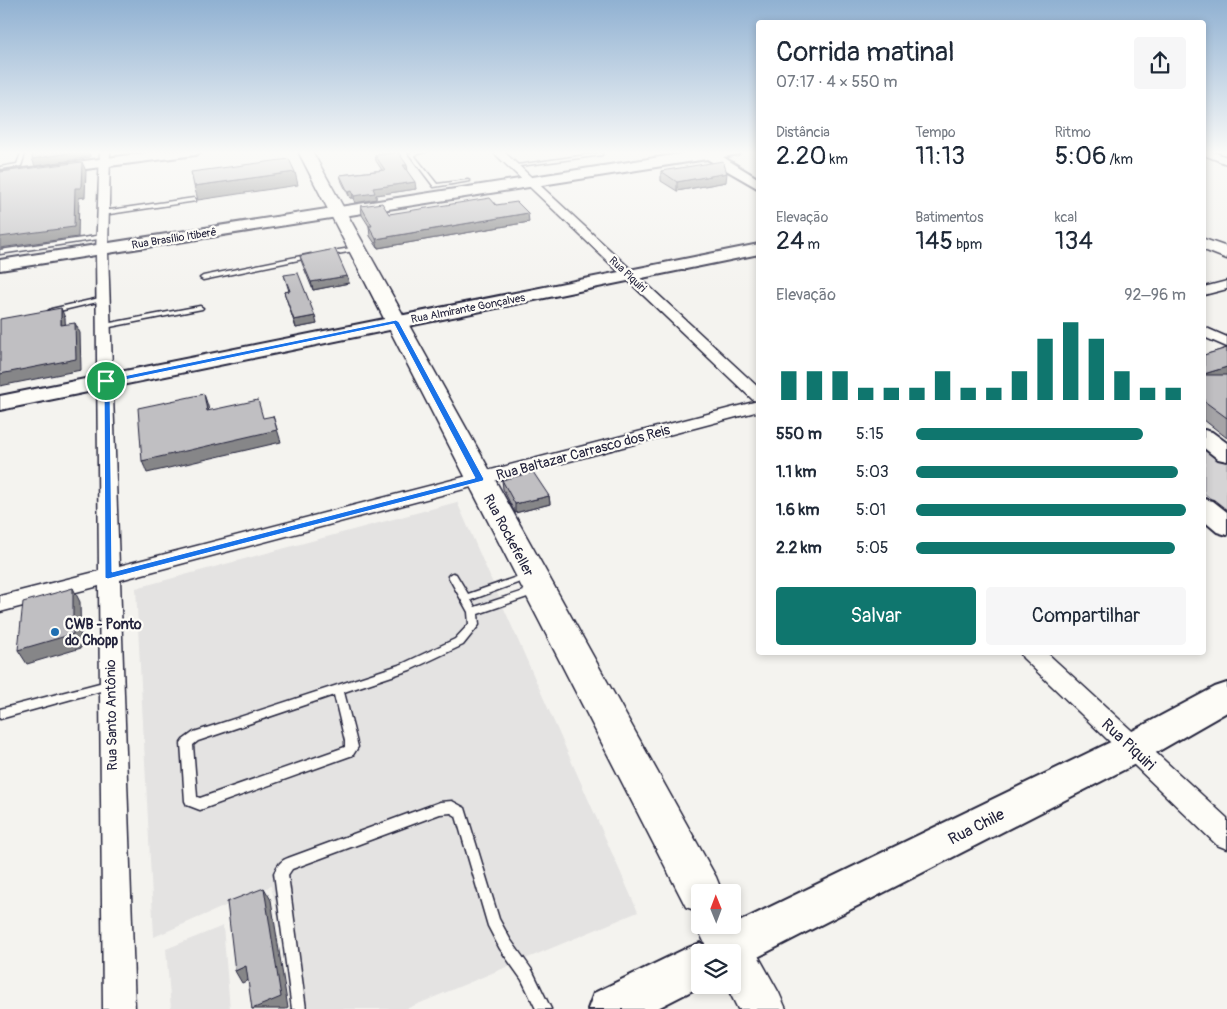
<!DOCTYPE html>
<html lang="pt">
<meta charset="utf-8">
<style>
:root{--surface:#fff;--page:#f6f6f7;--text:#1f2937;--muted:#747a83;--accent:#0f766e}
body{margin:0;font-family:Pangolin,sans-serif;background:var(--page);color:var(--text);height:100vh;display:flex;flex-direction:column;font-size:19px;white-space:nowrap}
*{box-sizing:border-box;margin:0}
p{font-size:16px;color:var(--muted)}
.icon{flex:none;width:28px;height:28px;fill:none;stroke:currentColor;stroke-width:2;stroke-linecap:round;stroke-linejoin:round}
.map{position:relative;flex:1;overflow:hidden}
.side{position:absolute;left:756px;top:20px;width:450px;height:635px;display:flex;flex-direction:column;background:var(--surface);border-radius:5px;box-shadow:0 2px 8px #0003}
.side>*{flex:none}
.needle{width:32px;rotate:359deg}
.controls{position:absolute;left:691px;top:884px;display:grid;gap:10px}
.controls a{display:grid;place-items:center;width:50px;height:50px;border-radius:5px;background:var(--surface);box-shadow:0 2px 8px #0003;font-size:25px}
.pin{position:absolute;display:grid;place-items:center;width:42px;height:42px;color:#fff;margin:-21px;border:2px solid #fff;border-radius:50%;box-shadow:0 1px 5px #0007}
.round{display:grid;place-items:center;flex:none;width:52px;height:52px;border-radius:5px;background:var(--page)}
.headline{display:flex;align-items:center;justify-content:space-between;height:85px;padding:0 20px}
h1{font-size:28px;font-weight:600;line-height:38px}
.metrics{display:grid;grid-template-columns:repeat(3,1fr);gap:8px;height:85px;padding:5px 20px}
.metrics div{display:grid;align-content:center}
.metrics b{font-size:25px;font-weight:600}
.metrics small{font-size:14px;font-weight:400}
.metrics p{font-size:14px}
.chart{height:140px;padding:10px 20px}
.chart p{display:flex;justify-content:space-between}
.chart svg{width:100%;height:90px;margin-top:5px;stroke:var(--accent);stroke-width:6}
.button{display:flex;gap:10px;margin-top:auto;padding:10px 20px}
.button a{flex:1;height:58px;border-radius:5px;background:var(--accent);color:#fff;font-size:20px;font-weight:600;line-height:58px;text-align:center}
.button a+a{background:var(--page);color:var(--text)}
ul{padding:0 20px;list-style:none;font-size:16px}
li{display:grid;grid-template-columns:80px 60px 1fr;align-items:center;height:38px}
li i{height:12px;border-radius:6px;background:var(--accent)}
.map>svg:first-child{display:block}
</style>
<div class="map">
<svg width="1227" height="1009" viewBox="0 0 1227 1009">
<rect width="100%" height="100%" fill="#f4f3ef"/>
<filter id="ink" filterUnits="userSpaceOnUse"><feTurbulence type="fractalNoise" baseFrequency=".02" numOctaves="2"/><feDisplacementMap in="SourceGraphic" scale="10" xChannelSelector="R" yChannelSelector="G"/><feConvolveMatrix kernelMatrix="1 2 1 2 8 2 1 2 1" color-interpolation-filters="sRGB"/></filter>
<g filter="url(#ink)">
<path fill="#e4e3e2" d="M457,502L638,912L406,1009H300L271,886L154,937L136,588Z
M223,926L230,1009H171L166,949Z"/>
<path fill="#d5d4d5" stroke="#7c7b88" d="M1204,444L1227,461V512L1204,493Z"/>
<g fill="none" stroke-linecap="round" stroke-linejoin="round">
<g stroke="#22223b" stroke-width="3">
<path id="lane" d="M22,151H26L21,166L0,169V167L17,164Z
M417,151H428L414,155L437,184L468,180L470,181L434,187L409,154Z
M600,153L602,154V155L512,167L510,166Z
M194,198L196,199V201L103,215L100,213L103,211Z
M103,235L105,236V238L0,254V250Z
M357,247L360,249L359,250L326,256L323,254L326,252Z
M311,254L313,255V257L203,280L200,278L203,276Z
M104,297L106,298V300L51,313L48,311L51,309Z
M200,306L203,308L202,309L105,328L102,326L105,324Z
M453,573L456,574L468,594L528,573L531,574L533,576L531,578L471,600L475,607L536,587L539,589L541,591L539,593L478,614L479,625L463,645L410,670L344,692L358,747L353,755L200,810L187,805L185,801L181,743L183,740L194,732L402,664L455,639L469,624L468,612L448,576L450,574ZM334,695L345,741V747L200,798L197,797L193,745L198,741Z
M111,680L115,681L116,684L115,687L0,719V709Z
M452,801L465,808L499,919L510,939L532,970L551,1009H536L522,980L500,949L488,926L456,816L451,813L440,814L292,869L288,875L306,1009H292L274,873C277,866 281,860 288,858L440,802Z"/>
</g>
<g stroke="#22223b" stroke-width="3">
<path id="street" d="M100,151H110L108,253L119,566L758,401L753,400L492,151H503L759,388V411L120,580L135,1009H103L99,586L0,612V596L99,571L96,253Z
M1204,151H1211L1227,157V164L1204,155Z
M1227,281V289L1204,295V287Z
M1204,327L1227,337V347L1204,337Z
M1020,652H1046L1227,818V849L1217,845L1023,658Z"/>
</g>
<g stroke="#22223b" stroke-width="4">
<path id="secondary" d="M160,151H202L195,155L0,180V172Z
M699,151H740L738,154L723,157L759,179V189L707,159L0,270V260Z
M759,244V254L0,410V396Z
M1204,430L1212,432L1227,443V461L1218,459L1204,448Z
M1204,499L1213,501L1227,512V535L1217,532L1204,521Z
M1227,683V712L1145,759L738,967L732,969V952H700V985H703L656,1009H588L594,993L685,949L700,943L705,945L708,937L1121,737L1215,687Z"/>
</g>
<g stroke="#22223b" stroke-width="3">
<path id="primary" d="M298,151H312L716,877L722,892H700V912L686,907Z
M1204,239L1227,247V259L1204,250Z
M732,909L779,993L786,1009H738L726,985H732V952H709L696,925L700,916V925H732Z"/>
</g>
<use href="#lane" fill="#fdfcf7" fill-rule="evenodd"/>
<use href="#street" fill="#fdfcf7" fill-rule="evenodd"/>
<use href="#secondary" fill="#fdfcf7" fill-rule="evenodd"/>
<use href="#primary" fill="#fdfcf7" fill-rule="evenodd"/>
</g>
<path fill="#a5a4a7" stroke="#22223b" d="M375,155L408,171H407L416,189L376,195V199L355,203L353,198H350L342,182L340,175L382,170L376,161Z
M661,171L726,182L677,191L661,181Z
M496,205L529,222L378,248L370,236L369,226L362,215L361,206L389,214Z
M300,256L347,276L349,283L313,290L302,263Z
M284,275L317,324L296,328L284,292L289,291Z
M1227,348V438L1204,420V355Z
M502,480L549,496L550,504L515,513L503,489Z"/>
<path fill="#868688" stroke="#22223b" d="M81,151H89L90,157L35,166L32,159Z
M82,162L86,171L85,197L79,198L78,237L0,248V237Z
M403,165H407L408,171H404Z
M295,172L298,185L198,200L194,186Z
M727,173L726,182L677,191V182Z
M415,182L416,189L376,195V199L355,203L354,196L373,188Z
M352,191L353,198H350L348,192Z
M528,213L529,222L378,248L376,239Z
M347,276L349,283L313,290L311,282Z
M61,308L65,318L66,335L61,325Z
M315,316L317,324L296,328L294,320Z
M75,323L80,333L81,370L0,386V374Z
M1227,367V377L1204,385V374Z
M204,394L208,406L211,423L207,411Z
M273,416L281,442L147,473L142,461Z
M549,496L550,504L515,513V504Z
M73,588L80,602L81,648L27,664L18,650Z
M264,888L271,900L288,1008L286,1009H252Z
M246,966L253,978L242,983L235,971Z"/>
<path fill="#c0bfc2" stroke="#22223b" d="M33,151H81L32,159Z
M398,152L407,165H403L415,182L373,188L375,193L354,196L352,191L348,192L340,175L385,170L375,155Z
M289,159L295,172L194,186L191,172Z
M723,161L727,173L677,182L661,171Z
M82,162L81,188H75L74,227L0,237V172Z
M490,198L496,205L517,202L528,213L376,239L369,226H372L361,206L382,203L389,214Z
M335,249L347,276L311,282L300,256Z
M298,273L315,316L294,320L284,292L290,291L284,275Z
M61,308V325L75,323L76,359L0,374V319Z
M1227,348V367L1204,374V355Z
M1204,375H1227V418L1204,401Z
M204,394L207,411L258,400L263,418L273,416L277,430L142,461L138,408Z
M533,472L549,496L515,504L502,480Z
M73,588V634L18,650L23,602Z
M264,888L281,997L252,1009L246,966L235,971L227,902Z"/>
</g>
<linearGradient id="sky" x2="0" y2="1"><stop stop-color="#90b1d2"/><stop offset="0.52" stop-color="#fafaf8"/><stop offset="1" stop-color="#fafaf8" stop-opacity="0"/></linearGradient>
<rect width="1227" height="293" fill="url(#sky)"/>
<path fill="#1a73e8" stroke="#fff" fill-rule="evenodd" d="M396,320L399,322L484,479L483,481L108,579L105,578L104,380ZM394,324L475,478L112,572L110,383Z"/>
<circle fill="#1f6fb2" stroke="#fdfcf7" stroke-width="2" cx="55" cy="632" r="5"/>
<g text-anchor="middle" stroke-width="4.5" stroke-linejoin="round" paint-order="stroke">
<g font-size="11" fill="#22223b" stroke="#fdfcf7">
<text transform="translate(174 238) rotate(-9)" y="4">Rua Brasílio Itiberê</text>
<text transform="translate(628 274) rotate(43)" y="4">Rua Piquiri</text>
<text transform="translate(468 308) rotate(-11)" y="4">Rua Almirante Gonçalves</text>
</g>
<g font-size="14" fill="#22223b" stroke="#fdfcf7">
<text transform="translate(583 452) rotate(-15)" y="5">Rua Baltazar Carrasco dos Reis</text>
<text transform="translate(509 535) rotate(62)" y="5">Rua Rockefeller</text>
<text transform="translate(111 715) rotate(-91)" y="5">Rua Santo Antônio</text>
</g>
<g font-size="14" font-weight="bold" fill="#22223b" stroke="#fdfcf7" text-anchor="start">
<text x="65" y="629">CWB - Ponto<tspan x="65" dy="16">do Chopp</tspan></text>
</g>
<g font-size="16" fill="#22223b" stroke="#fdfcf7">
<text transform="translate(1129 744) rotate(43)" y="6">Rua Piquiri</text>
<text transform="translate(976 826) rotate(-27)" y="6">Rua Chile</text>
</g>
</g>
</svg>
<div class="controls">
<a><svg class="needle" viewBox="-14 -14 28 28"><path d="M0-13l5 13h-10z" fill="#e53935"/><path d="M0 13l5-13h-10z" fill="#747a83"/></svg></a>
<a><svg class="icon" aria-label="layers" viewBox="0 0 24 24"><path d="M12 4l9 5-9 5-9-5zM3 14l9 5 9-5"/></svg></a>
</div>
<div class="pin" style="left:106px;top:381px;background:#1e9e55"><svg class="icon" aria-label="arrive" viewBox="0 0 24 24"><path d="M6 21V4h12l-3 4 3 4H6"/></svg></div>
<section class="side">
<div class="headline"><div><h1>Corrida matinal</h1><p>07:17 · 4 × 550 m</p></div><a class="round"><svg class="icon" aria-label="share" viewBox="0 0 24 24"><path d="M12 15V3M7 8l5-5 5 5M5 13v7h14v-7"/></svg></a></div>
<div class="metrics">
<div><p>Distância</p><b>2.20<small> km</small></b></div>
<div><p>Tempo</p><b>11:13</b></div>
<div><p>Ritmo</p><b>5:06<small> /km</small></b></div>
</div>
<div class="metrics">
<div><p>Elevação</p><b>24<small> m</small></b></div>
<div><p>Batimentos</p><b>145<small> bpm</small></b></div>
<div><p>kcal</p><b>134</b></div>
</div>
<div class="chart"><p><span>Elevação</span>92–96 m</p>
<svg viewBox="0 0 160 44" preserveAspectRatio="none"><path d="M5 44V30M15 44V30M25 44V30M35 44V38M45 44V38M55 44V38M65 44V30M75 44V38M85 44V38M95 44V30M105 44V14M115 44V6M125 44V14M135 44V30M145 44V38M155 44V38"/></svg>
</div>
<ul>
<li><b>550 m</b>5:15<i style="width:84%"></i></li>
<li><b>1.1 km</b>5:03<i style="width:97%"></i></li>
<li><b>1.6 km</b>5:01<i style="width:100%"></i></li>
<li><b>2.2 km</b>5:05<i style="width:96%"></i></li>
</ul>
<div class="button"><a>Salvar</a><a>Compartilhar</a></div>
</section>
</div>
